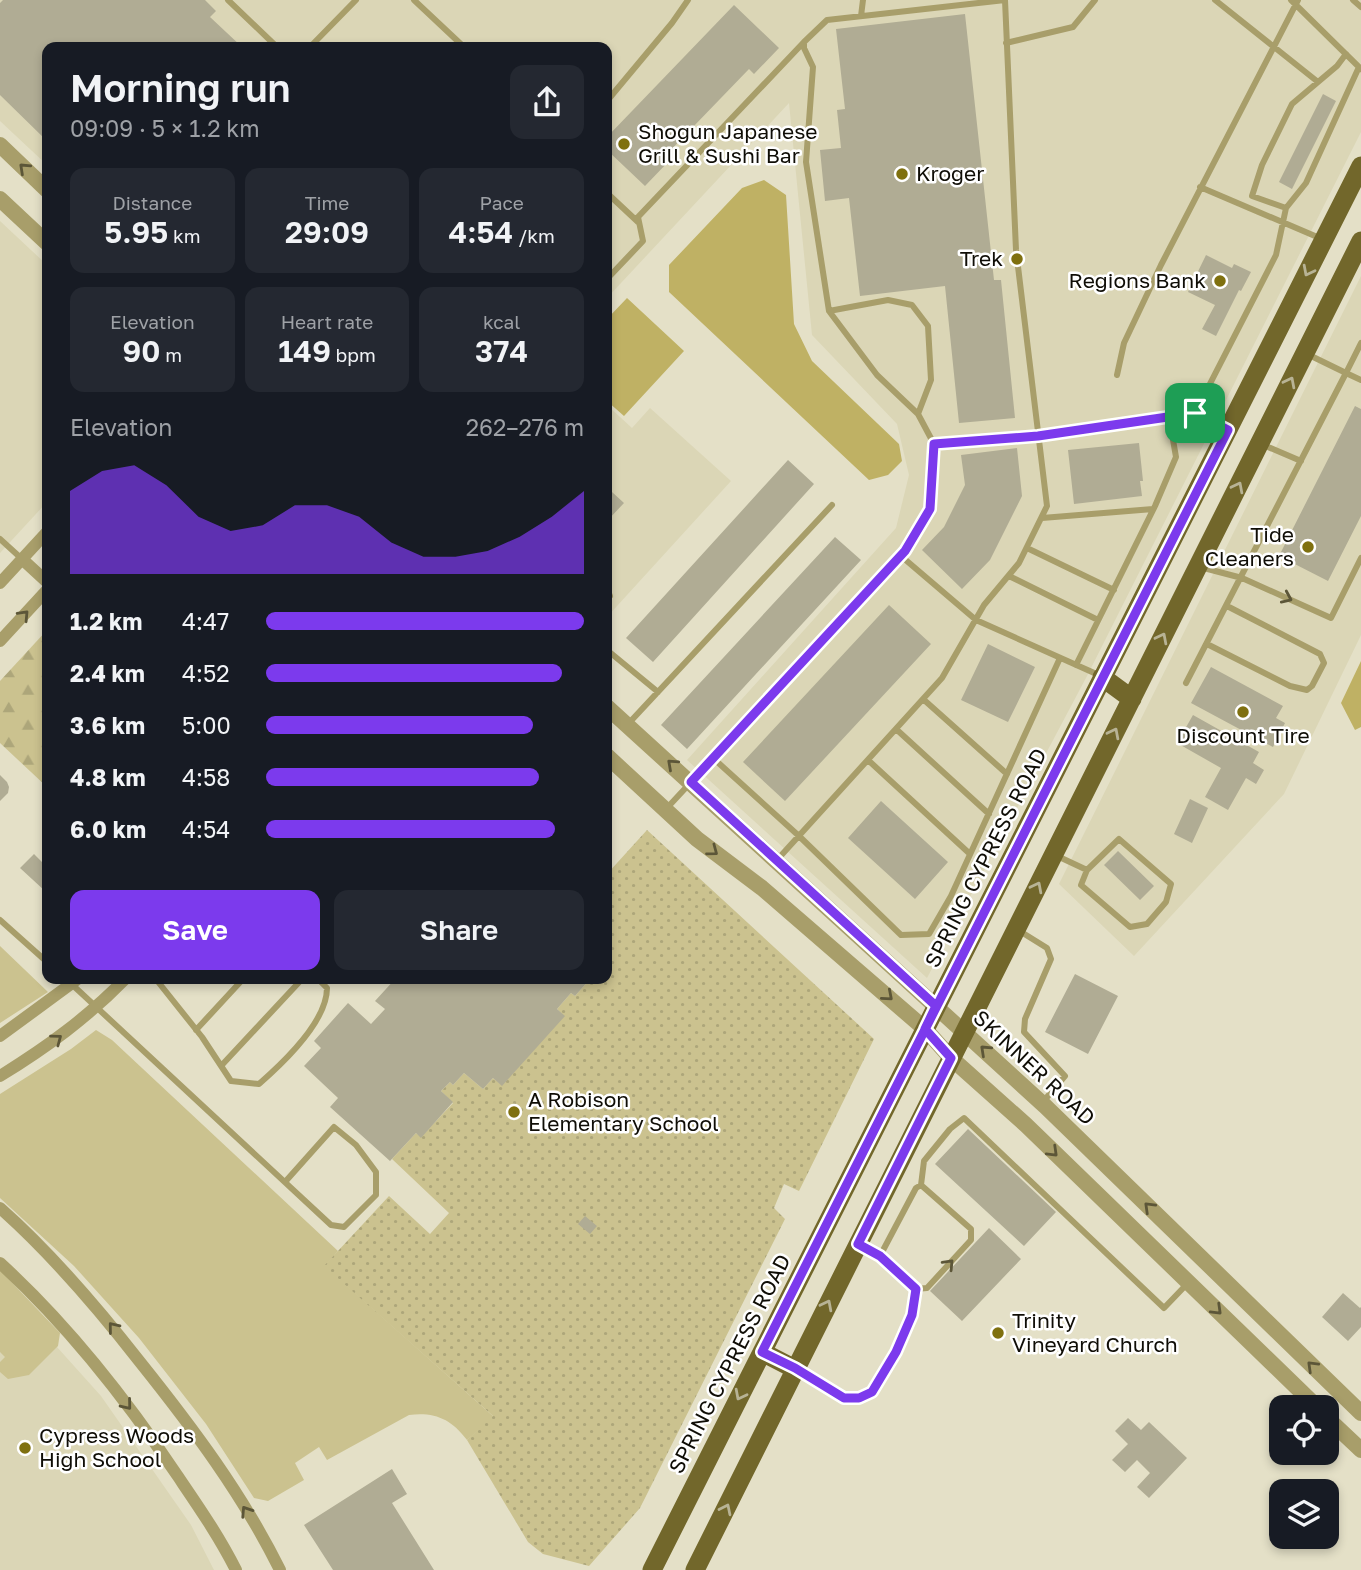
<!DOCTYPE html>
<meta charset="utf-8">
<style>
:root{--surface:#171b24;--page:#242831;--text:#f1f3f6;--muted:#9ea1a6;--accent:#7c3aed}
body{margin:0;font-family:"Golos Text",sans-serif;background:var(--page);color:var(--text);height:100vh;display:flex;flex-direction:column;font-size:26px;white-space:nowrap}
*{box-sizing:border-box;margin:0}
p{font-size:23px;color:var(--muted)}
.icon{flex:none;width:38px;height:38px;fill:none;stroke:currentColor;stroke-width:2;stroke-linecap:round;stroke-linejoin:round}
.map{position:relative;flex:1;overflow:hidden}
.details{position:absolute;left:42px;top:42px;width:570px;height:942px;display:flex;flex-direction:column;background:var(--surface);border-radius:14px;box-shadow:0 4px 10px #0003}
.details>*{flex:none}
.tools{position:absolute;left:1269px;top:1395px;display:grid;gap:14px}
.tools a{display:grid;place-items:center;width:70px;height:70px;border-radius:14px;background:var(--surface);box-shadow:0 4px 10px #0003;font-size:35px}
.pin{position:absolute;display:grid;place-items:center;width:60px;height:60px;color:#fff;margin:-30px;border-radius:14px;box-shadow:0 4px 10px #0006}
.round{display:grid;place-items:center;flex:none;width:74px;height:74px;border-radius:14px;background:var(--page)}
.head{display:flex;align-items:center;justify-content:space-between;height:119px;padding:0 28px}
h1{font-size:38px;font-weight:600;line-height:52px}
.figures{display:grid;grid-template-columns:repeat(3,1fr);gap:10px;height:119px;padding:7px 28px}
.figures div{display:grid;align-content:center;border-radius:14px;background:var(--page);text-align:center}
.figures b{font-size:30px;font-weight:600}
.figures small{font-size:19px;font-weight:400}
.figures p{font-size:19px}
.chart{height:196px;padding:14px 28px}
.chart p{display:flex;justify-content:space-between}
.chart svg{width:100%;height:126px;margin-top:7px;fill:var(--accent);opacity:.7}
.button{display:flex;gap:14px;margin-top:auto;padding:14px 28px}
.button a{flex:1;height:80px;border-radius:14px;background:var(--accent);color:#fff;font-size:28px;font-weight:600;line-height:80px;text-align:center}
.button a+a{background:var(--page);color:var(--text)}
ul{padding:0 28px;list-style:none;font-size:23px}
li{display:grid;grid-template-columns:112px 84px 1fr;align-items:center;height:52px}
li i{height:18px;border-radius:9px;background:var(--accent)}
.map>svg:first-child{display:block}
</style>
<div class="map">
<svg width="1361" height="1570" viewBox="0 0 1361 1570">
<defs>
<pattern id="forest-firs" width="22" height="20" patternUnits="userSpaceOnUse" patternTransform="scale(1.75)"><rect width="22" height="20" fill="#cbc28f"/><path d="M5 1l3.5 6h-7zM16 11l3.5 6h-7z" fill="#ada67a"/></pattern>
<pattern id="park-dots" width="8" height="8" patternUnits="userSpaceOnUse" patternTransform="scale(1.75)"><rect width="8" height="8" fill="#cbc28f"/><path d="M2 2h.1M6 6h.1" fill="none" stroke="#ada67a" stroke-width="1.8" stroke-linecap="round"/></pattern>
</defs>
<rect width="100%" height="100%" fill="#e4e0c7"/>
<path fill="#dbd6b6" d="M0,0H1361V132L1087,676L927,978L687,760L896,528L909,475L897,424L812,335L789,103L607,298V47H47V165L0,121Z
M0,221L47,265V502L0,553Z
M1361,276V635L1284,794L1134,956L1059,884Z
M607,405L632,428L650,408L731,481L607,617Z
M0,1292L48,1337L101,1396L191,1525L214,1570H0Z"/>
<path fill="#cbc28f" d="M0,946L48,992L0,1023Z
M96,1030L112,1040L338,1251L325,1266L494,1417L467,1440C451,1419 435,1412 409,1415L327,1460L319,1447L295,1463L304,1480L268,1501L254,1498L206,1424L139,1338L74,1266L0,1198V1094L71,1049Z
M0,1270L60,1333L58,1346L29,1375L8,1379L0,1372V1362L5,1357L0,1352Z"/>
<path fill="url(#forest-firs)" d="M47,630V787L0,743V681Z"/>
<path fill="url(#park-dots)" d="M647,830L874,1039L799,1191L784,1184L774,1208L785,1219L640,1508L589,1566L543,1554L528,1542L467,1440L493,1416L324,1266L389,1196L430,1234L449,1213L392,1159L416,1133L421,1137L453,1103L441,1091L450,1082L453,1085L464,1073L483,1089L493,1078L502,1085L564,1016L557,1009L571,993L575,996L591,978H607V936L611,932L607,928V874Z"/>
<path fill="#bfb164" d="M764,180L786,195L794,324L812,361L899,444L902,461L888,475L869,480L669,292V265L742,188Z
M627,298L684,351L624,416L607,401V319Z
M1361,661V727L1355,730L1341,703Z"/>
<path fill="#b0ac94" d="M3,0H205L216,11L210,17L242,47H47V141L0,95V3Z
M734,5L779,48L754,74L749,69L664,157L669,161L645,186L607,150V137Z
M965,14L994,280H1001L1015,418L959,423L945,286L860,296L849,198L825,201L820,150L841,148L837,110L845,109L836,29Z
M1323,94L1336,101L1292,189L1279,182Z
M1206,255L1232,268L1234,264L1251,272L1241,291L1239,290L1216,336L1202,329L1215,305L1188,292Z
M1355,406L1361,409V516L1328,581L1279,556Z
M1139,443L1143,481H1140L1142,496L1074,504L1068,450Z
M1017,448L1022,496L990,560L962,589L922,550L944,527L965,485L961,455Z
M788,460L814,484L653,662L626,638Z
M612,492L624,503L607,521V498Z
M835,537L861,560L687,749L661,725Z
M889,605L931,644L785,801L743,762Z
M988,644L1035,667L1008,722L961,700Z
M1211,667L1283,706L1276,718L1285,723L1273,747L1191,703Z
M1193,715L1259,752L1253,763L1264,770L1256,784L1246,778L1228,810L1205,797L1221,768L1177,743Z
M0,775L7,782L9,787L8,793L0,801Z
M1190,799L1208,808L1192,843L1174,834Z
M881,801L948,862L915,899L848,838Z
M1118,851L1154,886L1140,900L1104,865Z
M34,854L47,867V888L45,891L20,868Z
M1075,974L1118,996L1088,1054L1045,1032Z
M396,978H591L575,996L571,993L557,1009L565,1016L502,1086L493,1078L483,1089L464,1073L453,1085L450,1082L441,1091L453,1102L421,1138L416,1133L390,1161L330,1107L338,1098L304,1066L321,1048L314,1041L348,1003L371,1024L385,1009L375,1001Z
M968,1129L1056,1212L1024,1246L935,1164Z
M585,1216L597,1226L590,1234L578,1224Z
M989,1228L1021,1259L962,1321L930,1291Z
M1343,1293L1360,1308L1361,1307V1327L1348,1341L1322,1317Z
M1128,1418L1141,1430L1149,1422L1187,1458L1149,1498L1137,1487L1150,1473L1137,1460L1125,1472L1112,1460L1128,1444L1115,1431Z
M392,1469L407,1494L392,1503L434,1570H333L304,1525Z"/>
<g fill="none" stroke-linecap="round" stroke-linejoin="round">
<path stroke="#a89e6a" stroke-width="6" d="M228,0L277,47
M414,0L464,47
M1215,0L1318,82
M1291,0L1361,69
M1353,0L1361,7
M861,16L863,0
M804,42L827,20L1005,0
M1006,43L1073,27L1095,0
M310,47L356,0
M1346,54L1337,66L1292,104L1262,165L1252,196L1286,208L1306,183L1359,67
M607,101L672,23L688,0
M1200,187L1322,239
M607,193L638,222
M607,279L643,241L638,217L804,42V48L813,67L806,162L829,311L877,375L918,414L934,444L930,509L901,556L667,808
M829,311L888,300L912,305L928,326L931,380L918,414
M1361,343L1346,373L1361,380
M1117,375L1124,343L1161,265L1298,0
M1195,413L1276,255L1286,208
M934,444L1038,436L1195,413L1224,428
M1261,444L1301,461
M1042,518L1153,509
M0,539L22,559
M1027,548L1114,590
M901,556L976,620L1101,676
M1200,567L1242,578L1331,618L1361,558
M1009,576L1098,620
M607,589L610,596
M1207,644L1290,686L1307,690L1312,686L1324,663L1320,654L1227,606
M607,650L658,692
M1076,665L1155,506L1176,457L1169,417
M1186,683L1346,373L1307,354
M923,699L1007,774
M629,723L832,505
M896,729L989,814
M713,758L799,836L901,935L929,934L951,896L1060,658
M868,760L970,854
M1055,855L1087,870L1119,839L1171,884L1166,902L1147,924L1130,927L1081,885L1087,870
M777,860L942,678L984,605L1019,563L1047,506L1016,250L1005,0
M0,920L47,962
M1018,930L1047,948L1051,959L1025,1019L1024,1032L1065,1076L1042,1103
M65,978L331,1225L344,1227L376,1195V1172L356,1145L334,1127L285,1182
M155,978L202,1037L231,1081L259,1084C283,1063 327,1021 327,988L317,978
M196,1030L244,978
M221,1066L303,978
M921,1185L924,1161L950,1129L964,1118L1164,1308L1187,1284
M860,1245L880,1256L916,1289L927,1288L971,1240V1229L921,1185L916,1188L880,1256
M797,1369L844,1398H859L871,1392L896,1352L912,1316L916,1289"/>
<path stroke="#a89e6a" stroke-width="12" d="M22,559L47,582
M0,583L47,532
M0,641L47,590
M0,1036L79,978
M0,1076C47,1047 87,1018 126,978
M0,1208C52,1254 97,1307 140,1362C192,1427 243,1495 280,1570
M0,1263C68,1325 126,1399 177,1475C198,1506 219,1536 236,1570"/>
<path stroke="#a89e6a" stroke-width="16" d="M0,145L47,190
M0,199L47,243
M607,707L1045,1106L1361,1413
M607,756L697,839L762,888L925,1029L951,1058L1026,1125L1317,1407
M1326,1417L1361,1450"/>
<path stroke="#72672b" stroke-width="19" d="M1102,677L1132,699
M762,1352L795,1369
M652,1570L1361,166
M695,1570L1361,241"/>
</g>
<defs><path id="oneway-chevron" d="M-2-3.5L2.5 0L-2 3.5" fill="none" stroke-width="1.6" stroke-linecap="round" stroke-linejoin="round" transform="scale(1.75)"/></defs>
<g stroke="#5c5638">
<use href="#oneway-chevron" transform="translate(24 168) rotate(-137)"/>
<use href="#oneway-chevron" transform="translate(1287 598) rotate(24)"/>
<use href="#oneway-chevron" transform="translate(24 615) rotate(-47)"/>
<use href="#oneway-chevron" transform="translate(672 764) rotate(-138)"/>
<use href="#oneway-chevron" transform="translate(713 851) rotate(37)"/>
<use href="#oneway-chevron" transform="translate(888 996) rotate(41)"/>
<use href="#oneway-chevron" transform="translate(57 1039) rotate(-37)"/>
<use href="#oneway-chevron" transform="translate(985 1050) rotate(-137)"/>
<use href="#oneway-chevron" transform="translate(1053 1152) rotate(44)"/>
<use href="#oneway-chevron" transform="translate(1149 1207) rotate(-136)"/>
<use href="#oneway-chevron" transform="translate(949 1264) rotate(-47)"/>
<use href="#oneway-chevron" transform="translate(1217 1310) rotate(44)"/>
<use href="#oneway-chevron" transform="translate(113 1327) rotate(-129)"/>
<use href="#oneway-chevron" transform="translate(1312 1366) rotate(-136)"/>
<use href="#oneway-chevron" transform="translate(127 1405) rotate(51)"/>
<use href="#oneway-chevron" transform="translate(246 1511) rotate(-123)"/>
</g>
<g stroke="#b8b395">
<use href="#oneway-chevron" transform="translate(1308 271) rotate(117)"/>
<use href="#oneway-chevron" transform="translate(1290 382) rotate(-63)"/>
<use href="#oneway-chevron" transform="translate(1238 487) rotate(-63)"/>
<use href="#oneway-chevron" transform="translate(1162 638) rotate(-63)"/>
<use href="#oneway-chevron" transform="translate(1114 733) rotate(-63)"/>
<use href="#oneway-chevron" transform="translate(1037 887) rotate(-63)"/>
<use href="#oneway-chevron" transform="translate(827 1305) rotate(-63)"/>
<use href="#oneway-chevron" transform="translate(740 1395) rotate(117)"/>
<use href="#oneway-chevron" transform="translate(726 1509) rotate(-64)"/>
</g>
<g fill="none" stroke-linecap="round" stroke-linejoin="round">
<g stroke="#fff" stroke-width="14">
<path id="route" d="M1195,413L1038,436L934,444L930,509L905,551L691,782L936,1006L925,1029L951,1058L858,1244L880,1256L916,1289L912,1315L896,1352L872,1392L859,1398H844L795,1368L762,1352C917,1045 1073,737 1228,430L1195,413"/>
</g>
<use href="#route" stroke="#7c3aed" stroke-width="9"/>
</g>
<g fill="#7f700f" stroke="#fff" stroke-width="2.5">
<circle cx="624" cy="144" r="7"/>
<circle cx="902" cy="174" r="7"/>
<circle cx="1017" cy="259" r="7"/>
<circle cx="1220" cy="281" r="7"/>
<circle cx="1308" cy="547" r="7"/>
<circle cx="1243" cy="712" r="7"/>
<circle cx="514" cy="1112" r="7"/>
<circle cx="998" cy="1333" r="7"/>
<circle cx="25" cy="1448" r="7"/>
</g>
<g text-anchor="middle" stroke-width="5" stroke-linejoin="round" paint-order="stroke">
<g font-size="21" fill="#0f0d06" stroke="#fff" text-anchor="start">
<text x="638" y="139">Shogun Japanese<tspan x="638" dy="24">Grill &amp; Sushi Bar</tspan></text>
<text x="916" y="181">Kroger</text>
<text x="1003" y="266" text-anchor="end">Trek</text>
<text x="1206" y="288" text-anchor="end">Regions Bank</text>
<text x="1294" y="542" text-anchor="end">Tide<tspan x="1294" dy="24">Cleaners</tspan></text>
<text x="1243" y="743" text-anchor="middle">Discount Tire</text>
<text x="528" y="1107">A Robison<tspan x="528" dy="24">Elementary School</tspan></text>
<text x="1012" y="1328">Trinity<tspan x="1012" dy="24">Vineyard Church</tspan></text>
<text x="39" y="1443">Cypress Woods<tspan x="39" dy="24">High School</tspan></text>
</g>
<g font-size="21" fill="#0f0d06" stroke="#fff">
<text transform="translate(986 858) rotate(-63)" y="7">SPRING CYPRESS ROAD</text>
<text transform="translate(1034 1068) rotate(43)" y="7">SKINNER ROAD</text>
<text transform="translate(730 1364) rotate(-63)" y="7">SPRING CYPRESS ROAD</text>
</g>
</g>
</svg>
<div class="tools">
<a><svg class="icon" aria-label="locate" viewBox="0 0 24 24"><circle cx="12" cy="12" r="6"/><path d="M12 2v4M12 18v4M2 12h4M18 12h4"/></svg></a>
<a><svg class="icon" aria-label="layers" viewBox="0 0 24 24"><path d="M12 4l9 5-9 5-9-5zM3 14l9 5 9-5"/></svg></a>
</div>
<div class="pin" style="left:1195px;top:413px;background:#1e9e55"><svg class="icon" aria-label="arrive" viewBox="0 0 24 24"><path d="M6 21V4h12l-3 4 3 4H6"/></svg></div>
<section class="details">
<div class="head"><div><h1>Morning run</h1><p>09:09 · 5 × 1.2 km</p></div><a class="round"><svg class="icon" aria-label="share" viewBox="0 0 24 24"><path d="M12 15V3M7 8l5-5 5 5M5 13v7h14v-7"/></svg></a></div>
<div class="figures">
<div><p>Distance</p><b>5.95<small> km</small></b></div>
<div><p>Time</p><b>29:09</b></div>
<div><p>Pace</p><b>4:54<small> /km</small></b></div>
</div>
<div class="figures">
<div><p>Elevation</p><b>90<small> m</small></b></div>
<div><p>Heart rate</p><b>149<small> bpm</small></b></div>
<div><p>kcal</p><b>374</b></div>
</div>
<div class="chart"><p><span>Elevation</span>262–276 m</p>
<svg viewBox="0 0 160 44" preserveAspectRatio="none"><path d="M0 44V15L10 8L20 6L30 13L40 24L50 29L60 27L70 20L80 20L90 24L100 33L110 38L120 38L130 36L140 31L150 24L160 15V44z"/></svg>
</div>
<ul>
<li><b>1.2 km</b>4:47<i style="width:100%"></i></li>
<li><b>2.4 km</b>4:52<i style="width:93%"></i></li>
<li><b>3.6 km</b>5:00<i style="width:84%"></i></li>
<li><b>4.8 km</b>4:58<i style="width:86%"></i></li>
<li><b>6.0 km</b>4:54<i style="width:91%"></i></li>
</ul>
<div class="button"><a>Save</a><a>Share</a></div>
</section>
</div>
